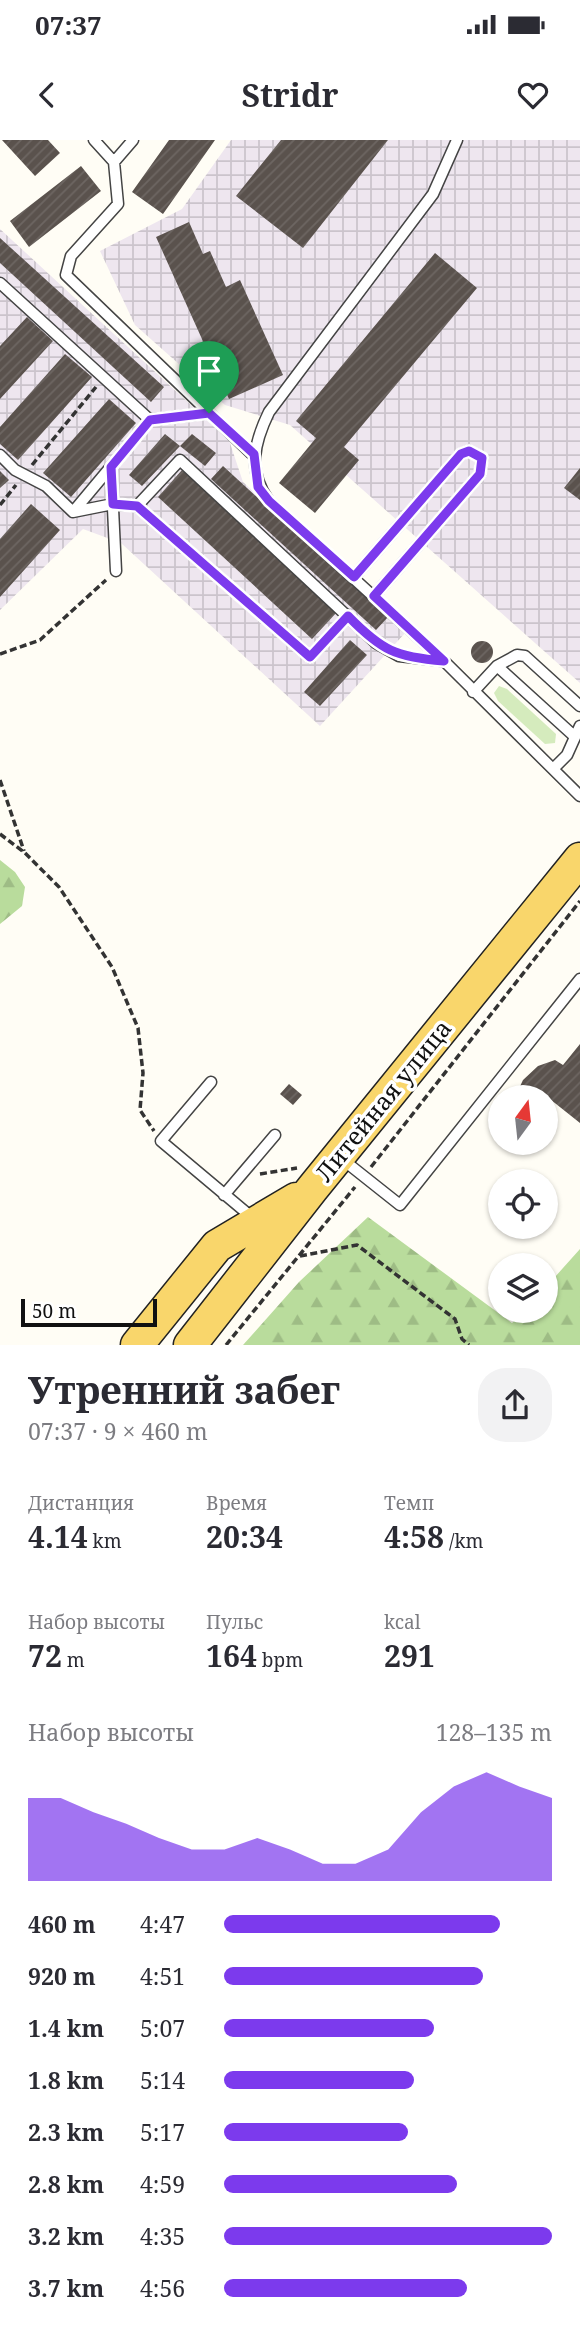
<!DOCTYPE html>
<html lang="ru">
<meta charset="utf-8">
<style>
:root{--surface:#fff;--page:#f2f2f3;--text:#2b2b33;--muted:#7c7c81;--accent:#7c3aed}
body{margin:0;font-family:"Noto Serif",serif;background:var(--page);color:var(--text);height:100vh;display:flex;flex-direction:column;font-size:26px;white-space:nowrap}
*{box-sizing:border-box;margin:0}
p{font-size:23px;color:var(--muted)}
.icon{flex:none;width:38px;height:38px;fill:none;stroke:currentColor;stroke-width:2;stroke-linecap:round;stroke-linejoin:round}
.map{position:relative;height:1205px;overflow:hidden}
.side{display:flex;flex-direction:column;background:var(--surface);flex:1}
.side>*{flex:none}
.needle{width:46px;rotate:15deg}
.fabs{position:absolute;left:488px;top:945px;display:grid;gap:14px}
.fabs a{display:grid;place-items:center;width:70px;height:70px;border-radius:50%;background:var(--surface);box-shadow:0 2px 5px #0004;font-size:35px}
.scale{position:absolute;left:21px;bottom:18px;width:136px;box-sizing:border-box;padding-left:7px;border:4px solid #111;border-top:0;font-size:19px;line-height:24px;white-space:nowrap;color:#111;-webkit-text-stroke:5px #fff;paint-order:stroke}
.pin{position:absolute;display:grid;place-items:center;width:60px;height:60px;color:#fff;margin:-72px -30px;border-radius:50% 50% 50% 0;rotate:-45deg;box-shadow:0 0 7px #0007}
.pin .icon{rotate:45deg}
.round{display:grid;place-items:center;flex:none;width:74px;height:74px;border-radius:28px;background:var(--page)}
.summary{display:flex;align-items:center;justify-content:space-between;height:119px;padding:0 28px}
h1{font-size:38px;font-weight:700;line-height:52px}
.stats{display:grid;grid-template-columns:repeat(3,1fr);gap:10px;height:119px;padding:7px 28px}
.stats div{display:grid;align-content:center}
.stats b{font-size:30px;font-weight:700}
.stats small{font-size:19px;font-weight:400}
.stats p{font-size:19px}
.chart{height:196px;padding:14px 28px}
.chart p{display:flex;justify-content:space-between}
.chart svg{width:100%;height:126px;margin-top:7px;fill:var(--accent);opacity:.7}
ul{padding:0 28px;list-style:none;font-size:23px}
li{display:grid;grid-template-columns:112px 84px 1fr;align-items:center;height:52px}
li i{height:18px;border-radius:9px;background:var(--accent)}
.status{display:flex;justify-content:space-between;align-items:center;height:49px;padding:0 35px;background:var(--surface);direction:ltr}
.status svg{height:19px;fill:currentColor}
header{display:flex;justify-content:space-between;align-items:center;height:91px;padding:0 28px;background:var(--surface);font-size:32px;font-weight:700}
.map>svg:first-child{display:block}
</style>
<div class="status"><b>07:37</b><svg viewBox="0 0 49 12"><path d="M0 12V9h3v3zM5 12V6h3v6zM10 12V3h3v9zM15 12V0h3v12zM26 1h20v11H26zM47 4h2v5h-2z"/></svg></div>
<header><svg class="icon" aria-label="back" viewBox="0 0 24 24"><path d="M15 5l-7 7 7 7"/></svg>Stridr<svg class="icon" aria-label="heart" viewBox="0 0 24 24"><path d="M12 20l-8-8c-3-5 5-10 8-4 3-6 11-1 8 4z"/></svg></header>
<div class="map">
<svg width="580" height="1205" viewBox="0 0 580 1205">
<defs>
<pattern id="industrial-grid" width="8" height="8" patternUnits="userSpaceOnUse" patternTransform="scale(1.75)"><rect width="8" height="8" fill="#eee6ef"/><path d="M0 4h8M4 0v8" fill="none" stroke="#cbc4cc"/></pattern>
<pattern id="forest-firs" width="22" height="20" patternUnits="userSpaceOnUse" patternTransform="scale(1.75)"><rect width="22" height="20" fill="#b9dc9c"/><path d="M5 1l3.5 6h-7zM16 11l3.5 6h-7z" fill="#9ebc85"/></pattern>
<pattern id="building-hatch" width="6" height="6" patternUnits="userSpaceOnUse" patternTransform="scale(1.75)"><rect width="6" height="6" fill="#5a524d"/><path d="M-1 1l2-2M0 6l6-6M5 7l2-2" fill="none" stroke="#6d6662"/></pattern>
</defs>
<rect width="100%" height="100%" fill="#fffdf5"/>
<path fill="url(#industrial-grid)" d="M231,0H580V543L290,285L225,265L135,185L100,111L182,69Z
M0,89L229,300L243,342L406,492L320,586L121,403L83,389L0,470Z"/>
<path fill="#d5ebbd" d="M499,546L507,549L556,594L555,603L545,604L498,561L494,553Z"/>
<path fill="url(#forest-firs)" d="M0,720L15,732L25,747L22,766L0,784Z
M368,1077L512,1183L524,1171H546V1147L580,1109V1205H243L299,1142Z"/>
<path fill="url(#building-hatch)" d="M2,0H48L60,13L35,36Z
M169,0H215L163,74L132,52Z
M281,0H388L303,108L236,56Z
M81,26L101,51L29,107L10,81Z
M189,82L203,114L210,111L226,147L240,140L283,235L229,259L156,97Z
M0,98L164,247L151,262L0,123Z
M435,113L477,148L344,307L359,320L315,373L279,343L316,298L296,281Z
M27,177L53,201L0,259V206Z
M65,214L92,237L18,320L0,304V287Z
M109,259L136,283L71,357L43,333Z
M165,294L180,306L192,294L216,313L205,326L180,306L142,346L129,335Z
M223,326L388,477L376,490L211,339Z
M580,328V360L564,348Z
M182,330L337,472L312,499L158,357Z
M0,331L9,340L0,348Z
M31,364L60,390L0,457V399Z
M350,500L367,515L320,566L304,552Z
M471 512a11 11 0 1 1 22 0a11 11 0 1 1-22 0Z
M580,904V983L541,952L538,957H515L523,940L538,926L555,920L563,925Z
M289,944L302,955L293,965L280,954Z"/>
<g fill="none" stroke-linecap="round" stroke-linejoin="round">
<g stroke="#444" stroke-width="13">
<path id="lane" d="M94,0L114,22
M133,0L114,22L118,64L71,116L66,135L253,315
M457,0L433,54L269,272C254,303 247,331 269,361L444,521L580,656
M0,143L150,280L209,273
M0,315L15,330L46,346L73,372L150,280
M111,327L116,431
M137,366L310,517L348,476
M73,372L113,364L137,366L180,320L376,503L399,516L443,521
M354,437L461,314L469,311L482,318L480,334L374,456
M497,526L573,595
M473,552L497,526L517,515L525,516L580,566
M553,629L567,615L580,586
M211,942L161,1001L254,1079
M342,1019L400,1065L580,839
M224,1055L275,995"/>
</g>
<g stroke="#222" stroke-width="35">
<path id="primary" d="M137,1205L217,1106L296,1059
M190,1205L312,1049L580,719"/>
</g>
<path stroke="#333" stroke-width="3.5" stroke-dasharray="7 3.5" stroke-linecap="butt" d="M32,325L96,247
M0,365L16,345
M0,514L40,500L106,440
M0,640L24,711
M0,694L25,713L59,747L112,827L138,888L143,933L140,970L154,991
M371,1027L580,761
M260,1034L297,1028
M300,1116L357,1105L455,1179L462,1199L469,1205
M226,1205L355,1047"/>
<use href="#lane" stroke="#fff" stroke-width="10"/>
<use href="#primary" stroke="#f9d66b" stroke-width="32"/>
</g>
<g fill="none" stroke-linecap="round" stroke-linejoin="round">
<g stroke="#fff" stroke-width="14">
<path id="route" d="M209,273L254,314L258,347L269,361L354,437L461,314L469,311L482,318L480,334L374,456L444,521C396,517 382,511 348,476L310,517L137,366L113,364L111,327L150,280Z"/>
</g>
<use href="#route" stroke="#7c3aed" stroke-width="9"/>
</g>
<g text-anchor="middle" stroke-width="7" stroke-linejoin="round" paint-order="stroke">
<g font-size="24" fill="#111" stroke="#fff">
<text transform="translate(384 961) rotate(-51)" y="8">Литейная улица</text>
</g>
</g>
</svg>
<div class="fabs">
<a><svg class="needle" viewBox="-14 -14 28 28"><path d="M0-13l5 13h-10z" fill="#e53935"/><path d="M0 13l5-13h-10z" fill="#7c7c81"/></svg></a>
<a><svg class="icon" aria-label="locate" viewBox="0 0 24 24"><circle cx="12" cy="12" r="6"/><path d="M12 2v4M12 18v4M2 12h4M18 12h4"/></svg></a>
<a><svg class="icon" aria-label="layers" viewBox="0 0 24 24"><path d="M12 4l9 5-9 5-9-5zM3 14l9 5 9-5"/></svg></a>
</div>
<div class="scale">50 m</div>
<div class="pin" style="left:209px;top:273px;background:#1e9e55"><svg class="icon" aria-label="arrive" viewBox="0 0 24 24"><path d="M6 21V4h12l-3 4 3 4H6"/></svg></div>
</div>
<section class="side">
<div class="summary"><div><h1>Утренний забег</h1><p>07:37 · 9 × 460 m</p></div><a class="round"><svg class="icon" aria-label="share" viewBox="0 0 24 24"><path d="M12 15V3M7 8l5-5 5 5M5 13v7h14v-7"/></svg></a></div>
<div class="stats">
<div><p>Дистанция</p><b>4.14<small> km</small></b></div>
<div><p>Время</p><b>20:34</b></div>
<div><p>Темп</p><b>4:58<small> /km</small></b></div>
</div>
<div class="stats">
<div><p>Набор высоты</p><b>72<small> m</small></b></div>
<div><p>Пульс</p><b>164<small> bpm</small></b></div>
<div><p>kcal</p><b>291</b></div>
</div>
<div class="chart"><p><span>Набор высоты</span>128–135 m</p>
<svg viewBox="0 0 160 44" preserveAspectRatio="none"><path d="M0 44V15L10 15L20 20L30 24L40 29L50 33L60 33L70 29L80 33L90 38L100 38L110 33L120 20L130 11L140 6L150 11L160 15V44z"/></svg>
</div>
<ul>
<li><b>460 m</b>4:47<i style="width:84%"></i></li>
<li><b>920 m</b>4:51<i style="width:79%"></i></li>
<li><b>1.4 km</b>5:07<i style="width:64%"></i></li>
<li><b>1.8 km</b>5:14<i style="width:58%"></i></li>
<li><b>2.3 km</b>5:17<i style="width:56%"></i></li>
<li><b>2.8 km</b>4:59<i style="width:71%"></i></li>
<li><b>3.2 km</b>4:35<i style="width:100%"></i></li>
<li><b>3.7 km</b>4:56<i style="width:74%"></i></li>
</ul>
</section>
